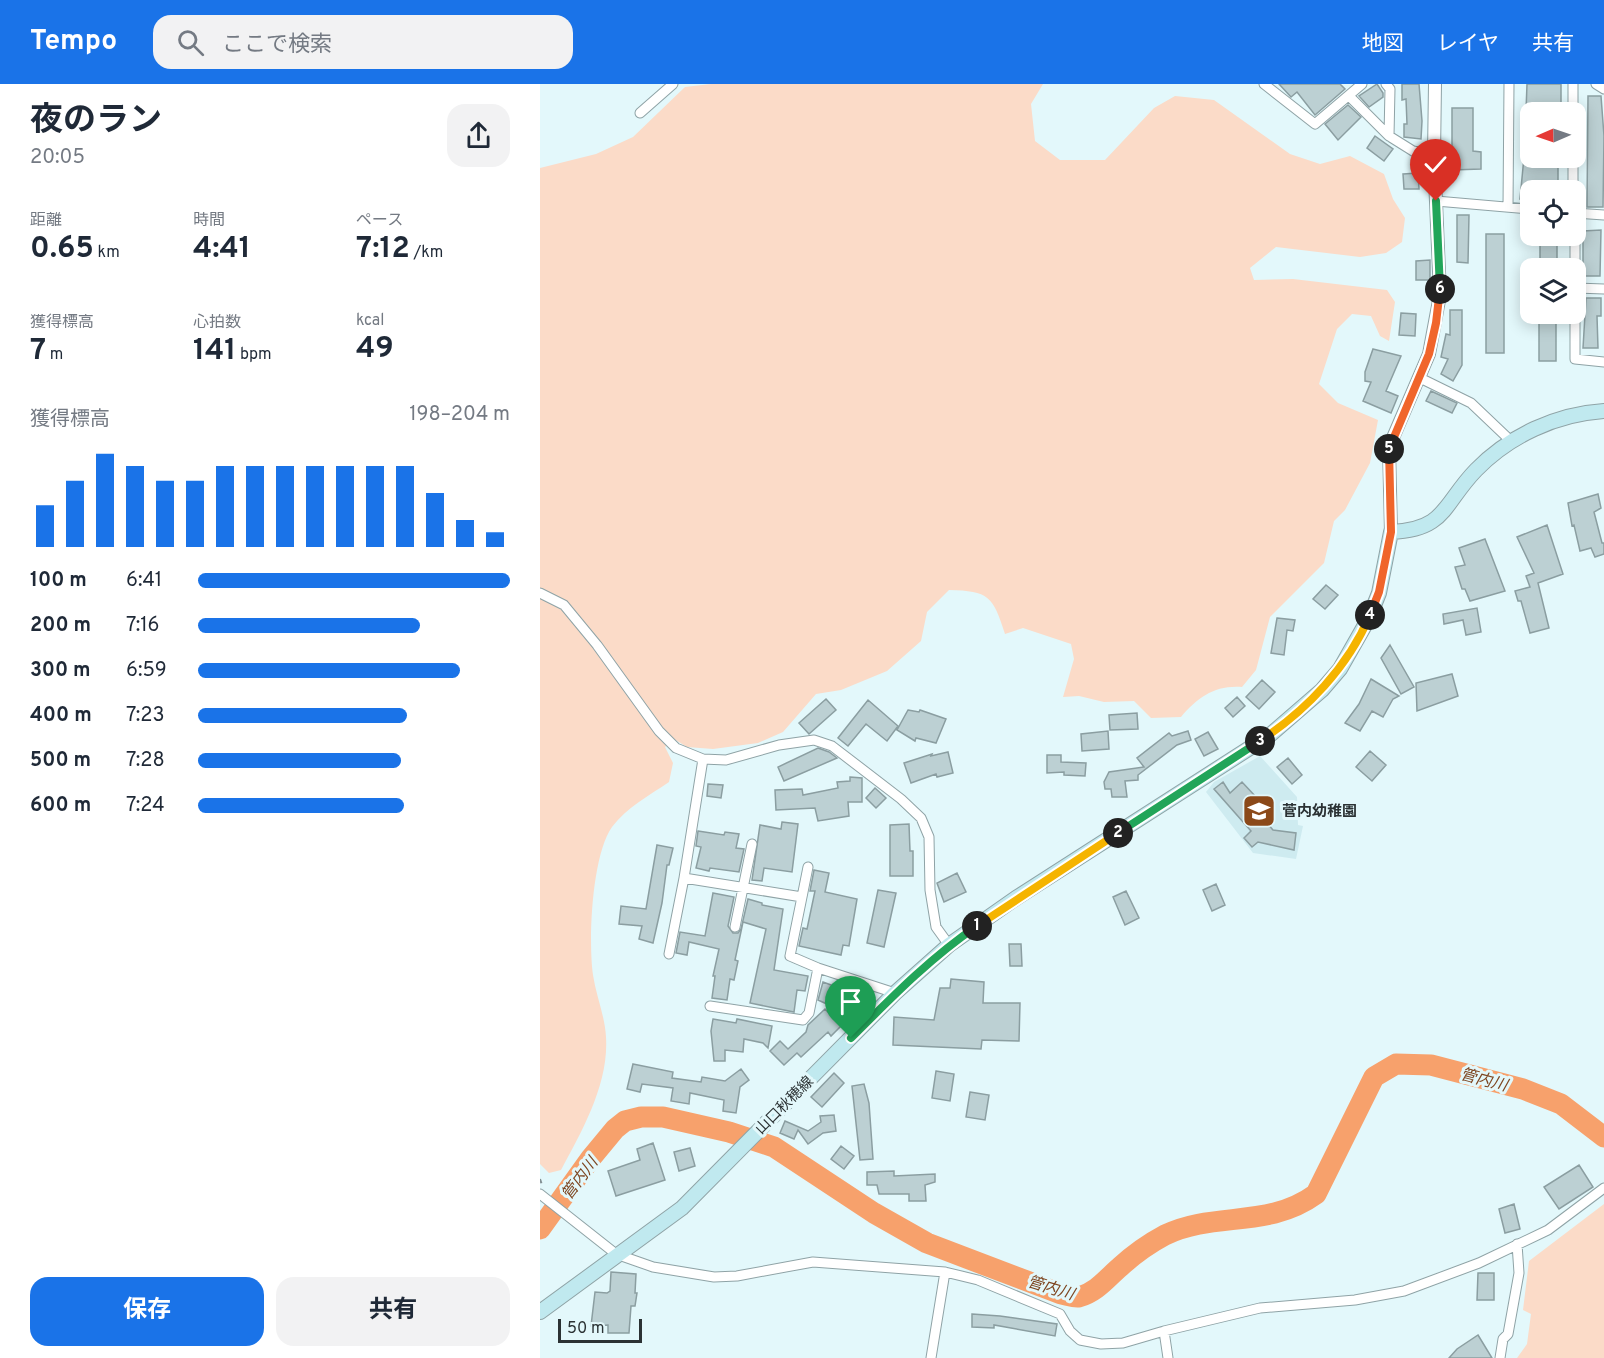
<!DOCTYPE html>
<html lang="ja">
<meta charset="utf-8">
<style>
:root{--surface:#fff;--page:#f2f2f3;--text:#1f2937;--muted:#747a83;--accent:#1a73e8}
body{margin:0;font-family:Overpass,"Noto Sans JP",sans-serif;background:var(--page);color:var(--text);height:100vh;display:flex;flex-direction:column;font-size:22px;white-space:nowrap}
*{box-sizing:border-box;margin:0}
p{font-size:20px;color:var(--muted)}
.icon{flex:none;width:33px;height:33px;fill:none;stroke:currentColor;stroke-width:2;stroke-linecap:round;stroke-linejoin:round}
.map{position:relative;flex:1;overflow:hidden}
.sheet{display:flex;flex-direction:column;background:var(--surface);width:540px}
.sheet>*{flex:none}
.needle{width:39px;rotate:268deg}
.tools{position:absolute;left:980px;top:18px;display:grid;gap:12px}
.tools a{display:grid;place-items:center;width:66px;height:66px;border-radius:12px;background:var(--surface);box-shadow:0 3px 15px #0003;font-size:30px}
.scale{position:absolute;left:18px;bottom:15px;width:84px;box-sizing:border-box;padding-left:6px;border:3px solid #2b3234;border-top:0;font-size:16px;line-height:21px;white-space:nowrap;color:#2b3234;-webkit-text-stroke:4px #e3f8fb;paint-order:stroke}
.pin{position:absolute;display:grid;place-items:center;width:51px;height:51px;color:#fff;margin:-62px -26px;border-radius:50% 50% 50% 0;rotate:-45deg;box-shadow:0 0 6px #0007}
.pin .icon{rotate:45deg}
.km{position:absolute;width:30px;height:30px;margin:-15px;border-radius:50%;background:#222;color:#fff;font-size:16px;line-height:30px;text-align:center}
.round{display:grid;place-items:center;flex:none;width:63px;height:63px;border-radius:18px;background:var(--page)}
.head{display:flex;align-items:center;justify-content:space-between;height:102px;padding:0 30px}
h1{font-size:33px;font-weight:700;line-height:45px}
.figures{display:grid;grid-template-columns:repeat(3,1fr);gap:9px;height:102px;padding:6px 30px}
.figures div{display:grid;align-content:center}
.figures b{font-size:30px;font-weight:700}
.figures small{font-size:16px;font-weight:400}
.figures p{font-size:16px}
.chart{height:168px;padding:12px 30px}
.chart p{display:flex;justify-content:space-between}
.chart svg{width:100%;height:108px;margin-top:6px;stroke:var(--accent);stroke-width:6}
.button{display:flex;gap:12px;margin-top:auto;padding:12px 30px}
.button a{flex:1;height:69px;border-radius:18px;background:var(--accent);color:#fff;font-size:24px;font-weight:700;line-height:69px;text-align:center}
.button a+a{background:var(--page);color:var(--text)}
ul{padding:0 30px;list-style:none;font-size:20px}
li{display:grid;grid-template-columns:96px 72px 1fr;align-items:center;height:45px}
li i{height:15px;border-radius:8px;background:var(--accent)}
header{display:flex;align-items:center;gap:36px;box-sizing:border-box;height:84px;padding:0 30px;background:var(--accent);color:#fff}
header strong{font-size:28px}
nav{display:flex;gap:33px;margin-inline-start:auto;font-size:21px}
.search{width:420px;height:54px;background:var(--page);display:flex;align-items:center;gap:15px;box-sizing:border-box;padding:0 21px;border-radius:18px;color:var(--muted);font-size:22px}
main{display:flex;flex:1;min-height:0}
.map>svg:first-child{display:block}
</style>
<header>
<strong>Tempo</strong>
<div class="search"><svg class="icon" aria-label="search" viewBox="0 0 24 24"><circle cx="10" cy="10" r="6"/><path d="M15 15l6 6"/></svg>ここで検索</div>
<nav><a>地図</a><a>レイヤ</a><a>共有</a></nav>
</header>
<main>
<section class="sheet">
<div class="head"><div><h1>夜のラン</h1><p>20:05</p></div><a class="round"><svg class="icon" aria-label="share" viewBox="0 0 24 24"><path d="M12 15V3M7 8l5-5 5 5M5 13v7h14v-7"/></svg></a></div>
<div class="figures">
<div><p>距離</p><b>0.65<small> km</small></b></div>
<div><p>時間</p><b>4:41</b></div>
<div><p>ペース</p><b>7:12<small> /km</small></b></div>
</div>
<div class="figures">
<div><p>獲得標高</p><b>7<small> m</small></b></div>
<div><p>心拍数</p><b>141<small> bpm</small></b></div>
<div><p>kcal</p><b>49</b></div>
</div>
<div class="chart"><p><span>獲得標高</span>198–204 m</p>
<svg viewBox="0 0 160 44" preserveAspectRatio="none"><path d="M5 44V27M15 44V17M25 44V6M35 44V11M45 44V17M55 44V17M65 44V11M75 44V11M85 44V11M95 44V11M105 44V11M115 44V11M125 44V11M135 44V22M145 44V33M155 44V38"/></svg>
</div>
<ul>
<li><b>100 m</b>6:41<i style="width:100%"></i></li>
<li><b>200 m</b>7:16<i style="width:71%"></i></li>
<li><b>300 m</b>6:59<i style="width:84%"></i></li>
<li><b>400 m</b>7:23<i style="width:67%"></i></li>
<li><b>500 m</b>7:28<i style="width:65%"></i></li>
<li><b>600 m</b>7:24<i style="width:66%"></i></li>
</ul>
<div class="button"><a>保存</a><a>共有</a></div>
</section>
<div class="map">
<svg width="1064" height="1274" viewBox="0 0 1064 1274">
<rect width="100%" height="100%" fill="#e3f8fb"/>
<path fill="#ceebf0" d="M720,672L757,713L758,741L763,742L756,775L713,769L666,708L674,698Z"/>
<path fill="#fbdbc8" d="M171,0H503L491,20L495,57L520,76H565L614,24L635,12L674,16L750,70L780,80L810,72L844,90L853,115L865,134L862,158L846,169L820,173L736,163L710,184L714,196L753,195L847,206L855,218L849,257L840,252L831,232L812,230L797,245L779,300L798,319L838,336L830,379L805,426L794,437L784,479L730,533L716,586L702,603C675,601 658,613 641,633L611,634L594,617L564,618L539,612L523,613L534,575L531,560L483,544L465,550C453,512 449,507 409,506L387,528L381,557L347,587L301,606L276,610L243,648L218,659L173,665L147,663L134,655L125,663L133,679L129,698C110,711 86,724 72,743C52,771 48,856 53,891C56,912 65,932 66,953C69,1000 42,1047 21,1086L9,1089L0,1080V84L56,70L93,53L145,3Z
M1064,1120V1274H977L987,1260L991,1230L983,1226L989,1177Z"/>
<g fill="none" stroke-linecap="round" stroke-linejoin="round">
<path stroke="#f7a16c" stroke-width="21" d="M0,1145L51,1074L75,1045L85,1037L101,1033H123L189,1048L234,1063L334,1129L387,1159L521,1210C527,1211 534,1214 539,1213C557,1208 567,1194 580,1183C593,1171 610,1159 625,1151C675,1127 728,1145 776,1110L834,993L856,980L891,981L983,1005L1021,1020L1064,1053"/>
</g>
<path fill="#bcd0d3" stroke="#8b9ea1" stroke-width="1.5" d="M739,0H800L805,5L775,31L757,8L751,13Z
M837,0L843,9V13L829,23L819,12Z
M862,0H879L882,37L881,55L864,53V40H867L866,15L862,16Z
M987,0H1021V28L986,27Z
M1048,12H1061L1064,52L1063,123H1047Z
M808,21L821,33L798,56L785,40Z
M912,24H933V67L941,68V85L912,86Z
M835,52L853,65L844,77L827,64Z
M984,73L1018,74V106H990V115H980Z
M878,89L879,105H864L863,90Z
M917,131H929L928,179L917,178Z
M1061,146L1060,192H1043V147Z
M946,150H964V269H946Z
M1000,156H1017V184H1000Z
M890,176V196H876V177Z
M1046,214H1061V232H1057L1058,264H1043Z
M910,226H922V281L913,297L901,290L908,275L901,273L906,250L910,251Z
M861,229L876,230L875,252L859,251Z
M999,230H1016V277H999Z
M833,265L861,272L846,307L858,312L851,329L823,317L831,298L825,297V288Z
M891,307L917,319L912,329L886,317Z
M1058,410L1061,424L1054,428L1062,459H1064V470L1055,473L1051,464L1040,467L1034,441L1032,442L1028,419Z
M1007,441L1023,490L998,499L1009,544L990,549L981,517H978L975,507L990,503L986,492L994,489L977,453Z
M945,455L965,507L930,517L925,505H922L915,483L925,481L919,464Z
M786,501L798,511L785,525L773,515Z
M937,524L941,548L926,551L923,536L904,540L903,530Z
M737,534L755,536L753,547L747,546L744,571L731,569Z
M850,561L874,603L861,610L841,574Z
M912,590L918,612L877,627L876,599Z
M831,595L859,612L853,615L843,633L832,627L820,647L805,639L819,620Z
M722,596L735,608L719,625L706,613Z
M697,613L705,622L693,633L685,624Z
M286,615L296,626L269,650L259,639Z
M328,616L358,642L347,657L326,640L308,662L298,654Z
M368,626L379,628L380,626L406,635L396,659L376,654L375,657L357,646Z
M597,629L598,645L570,646L569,631Z
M568,647L569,665L542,667L541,650Z
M648,647L651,656L637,661L598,691V696L585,697L587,713H572L571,705H565L564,698L569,688L604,683L597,674L629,649L632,652Z
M668,648L678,665L664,672L655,655Z
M278,664L289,668L297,674L244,697L238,683Z
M830,667L846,681L832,697L816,683Z
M408,668L413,689L397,693L396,690L371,699L364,679L392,670L391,672Z
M507,671H521V678L546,679L545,692L524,691V688L507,689Z
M748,674L762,691L752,700L737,683Z
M310,693L322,694V718H308L309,732L278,737L275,724L236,726L235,706L262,705L263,711L298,704L297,698L310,697Z
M683,698L690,709L702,698L716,713L710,719L733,746L756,749L754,766L718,758L712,763L704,754L711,747L674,705Z
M168,700L183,701L181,714L167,712Z
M335,704L346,714L336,724L326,714Z
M242,738L258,740L252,788L224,784L222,797L212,796L220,741L241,745Z
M369,740L370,767H373V792H350V741Z
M158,747L184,751L185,748L199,750L196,764L204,765L199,788L170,784L169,787L156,784L161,763L156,762Z
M117,761L133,764L129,781H127L122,819L113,859L99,855L102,842L79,840L81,822L106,825Z
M274,786L289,789L285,808L317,815L309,862L303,861L301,871L259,862L263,844L267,845L275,807H270Z
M417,789L426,808L404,818L397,799Z
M676,800L685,821L672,827L663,806Z
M338,806L356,809L344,863L327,859Z
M586,807L599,834L585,841L573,813Z
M173,809L194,813L188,842L193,849H198L201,845L208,815L222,819V821L243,825L234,886L268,892L265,907L257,906L254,928L210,919L226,845L203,838L195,876L198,877L194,896L190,895L187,916L172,914L175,892H173L179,865L149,858L147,871L136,869L140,848L165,852Z
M469,860H481L482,882H470Z
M411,895L444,898L443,919H480L479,957L442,956L441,965L353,961L354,933L394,936L400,904H410Z
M283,898L318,911L309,930L278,916Z
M285,925L301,942L291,952L288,948L261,973L257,969L244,981L230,967L240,957L248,965L266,948L268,941Z
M173,935L196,939L197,935L232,942L228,964L223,959L204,955L203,968L185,966V977H174L171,947Z
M93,980L133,988L132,994L161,998L162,993L185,997L201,985L209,996L200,1003L196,1029L183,1027L184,1016L150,1009L149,1020L131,1017L133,1004L102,1000L100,1008L87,1005Z
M396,987L414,990L410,1017L392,1014Z
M294,989L304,999L282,1023L271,1013Z
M324,1000L329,1019L333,1075L320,1076L312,1002Z
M430,1008L449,1011L445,1036L426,1033Z
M294,1031L296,1047L283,1049L268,1060L258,1046L254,1055L240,1049L245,1037L268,1047L281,1038L280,1032Z
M113,1059L125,1096L76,1112L68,1087L100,1076L97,1065Z
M301,1062L314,1072L304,1085L291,1075Z
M150,1064L155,1082L139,1087L134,1068Z
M1039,1081L1053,1103L1019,1125L1004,1103Z
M354,1087V1092L395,1090V1098L385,1101L386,1117H369V1110H339L337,1101H327V1088Z
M974,1120L980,1145L965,1149L959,1125Z
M71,1188L96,1190L95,1209H97L95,1222H91L89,1249H68V1241L51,1242L55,1208L67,1209L70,1207Z
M938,1189H954V1216H937Z
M432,1230L460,1232L517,1240L515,1252L454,1241V1244L432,1243Z
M938,1251L952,1274H909L917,1265Z"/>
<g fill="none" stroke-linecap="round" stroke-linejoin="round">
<g stroke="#8fa3a6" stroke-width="11">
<path id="minor" d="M724,0L775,40L822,0
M846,0L850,5L849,52L873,67L894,71
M1056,0L1064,5
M809,12L849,52
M1033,28V0
M100,29L133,0
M1033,106V74
M896,117L990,125
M968,123L969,0
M1035,129L1064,131
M1035,136V275L1064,278
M1036,204L1064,205
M880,294L931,319L972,358
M0,509L24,521L57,561L119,647L136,664L163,675L186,676L239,661L274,656L292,662L361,715L381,734L389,753L390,806L396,843L409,861
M163,675L144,794L262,813L250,872L278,884L355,909
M262,813L268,783
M195,843L212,760
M129,870L144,794
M170,922L263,936L269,929L278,884
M0,1110L76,1170L113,1183L174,1193L197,1192L273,1178L405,1188L438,1196L520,1230L530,1247L540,1256L561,1260L583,1259L624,1247L720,1224L815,1216L864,1207L939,1179L1008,1146L1064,1104
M624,1247L628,1274
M391,1274L405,1188
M960,1274L963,1255L968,1250L979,1189L977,1160"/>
</g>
<g stroke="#8fa3a6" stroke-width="14">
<path id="tertiary" d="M851,448L849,363L889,270L900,211L894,71L895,0"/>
</g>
<g stroke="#8fa3a6" stroke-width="16">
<path id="secondary" d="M0,1228L142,1124L355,909L409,861L476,814L730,651L782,606L800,585L829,534L839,509L851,448C906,446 903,420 936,386C969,352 1016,330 1064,327"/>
</g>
<path stroke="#828f92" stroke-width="2" stroke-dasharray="4.5 4.5" stroke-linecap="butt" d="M0,1095L2,1101"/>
<use href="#minor" stroke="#fff" stroke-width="9"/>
<use href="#tertiary" stroke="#fff" stroke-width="12"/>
<use href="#secondary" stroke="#c0e9ef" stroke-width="14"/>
</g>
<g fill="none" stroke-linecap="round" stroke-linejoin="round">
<g stroke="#fff" stroke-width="12">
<path id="split-1" d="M311,954C351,914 390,874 437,842"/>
</g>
<g stroke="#fff" stroke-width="12">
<path id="split-2" d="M437,842L578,749"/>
</g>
<g stroke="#fff" stroke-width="12">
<path id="split-3" d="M578,749L720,657"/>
</g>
<g stroke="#fff" stroke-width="12">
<path id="split-4" d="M720,657C767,626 808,583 830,531"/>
</g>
<g stroke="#fff" stroke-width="12">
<path id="split-5" d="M830,531L839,508L851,448L849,365"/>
</g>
<g stroke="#fff" stroke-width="12">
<path id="split-6" d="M849,365L889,270L896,239L900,205"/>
</g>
<g stroke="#fff" stroke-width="12">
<path id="split-7" d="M896,117L900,205"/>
</g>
<use href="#split-1" stroke="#22a559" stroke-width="8"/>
<use href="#split-2" stroke="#f5b400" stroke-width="8"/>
<use href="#split-3" stroke="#22a559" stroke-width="8"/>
<use href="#split-4" stroke="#f5b400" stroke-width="8"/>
<use href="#split-5" stroke="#f0652b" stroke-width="8"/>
<use href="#split-6" stroke="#f0652b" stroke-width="8"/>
<use href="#split-7" stroke="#22a559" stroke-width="8"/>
</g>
<defs>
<g id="school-square" transform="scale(1.725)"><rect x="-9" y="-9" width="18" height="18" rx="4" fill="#8b4919" stroke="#e3f8fb"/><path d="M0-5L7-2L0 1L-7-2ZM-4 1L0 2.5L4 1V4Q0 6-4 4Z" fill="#fff"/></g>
</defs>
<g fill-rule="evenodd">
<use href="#school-square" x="719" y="727"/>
</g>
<g text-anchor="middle" stroke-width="6" stroke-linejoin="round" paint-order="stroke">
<g font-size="15" font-weight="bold" fill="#2b3234" stroke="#e3f8fb" text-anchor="start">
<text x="742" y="732">菅内幼稚園</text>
</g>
<g font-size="15" fill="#2b3234" stroke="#e3f8fb">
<text transform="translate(244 1021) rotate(-45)" y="5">山口秋穂線</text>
</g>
<g font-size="16" font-style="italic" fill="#7e4621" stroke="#e3f8fb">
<text transform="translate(944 995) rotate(15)" y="6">管内川</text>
<text transform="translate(39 1094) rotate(-53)" y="6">管内川</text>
<text transform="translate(511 1203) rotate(17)" y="6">管内川</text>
</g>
</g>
</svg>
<div class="tools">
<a><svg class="needle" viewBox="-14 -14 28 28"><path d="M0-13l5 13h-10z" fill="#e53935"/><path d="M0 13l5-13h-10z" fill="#747a83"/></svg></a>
<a><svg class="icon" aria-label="locate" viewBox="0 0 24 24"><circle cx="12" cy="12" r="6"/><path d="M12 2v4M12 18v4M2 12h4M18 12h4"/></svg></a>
<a><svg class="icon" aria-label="layers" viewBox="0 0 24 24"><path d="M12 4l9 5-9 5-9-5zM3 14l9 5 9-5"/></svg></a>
</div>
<div class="scale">50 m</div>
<div class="pin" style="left:311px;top:954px;background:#1e9e55"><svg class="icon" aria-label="arrive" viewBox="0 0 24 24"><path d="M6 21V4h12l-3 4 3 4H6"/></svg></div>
<div class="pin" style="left:896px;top:117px;background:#d93025"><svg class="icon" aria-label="check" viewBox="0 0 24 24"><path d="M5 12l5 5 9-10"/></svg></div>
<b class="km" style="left:437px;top:842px">1</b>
<b class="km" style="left:578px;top:749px">2</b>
<b class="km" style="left:720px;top:657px">3</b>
<b class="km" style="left:830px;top:531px">4</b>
<b class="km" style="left:849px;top:365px">5</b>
<b class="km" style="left:900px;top:205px">6</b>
</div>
</main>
